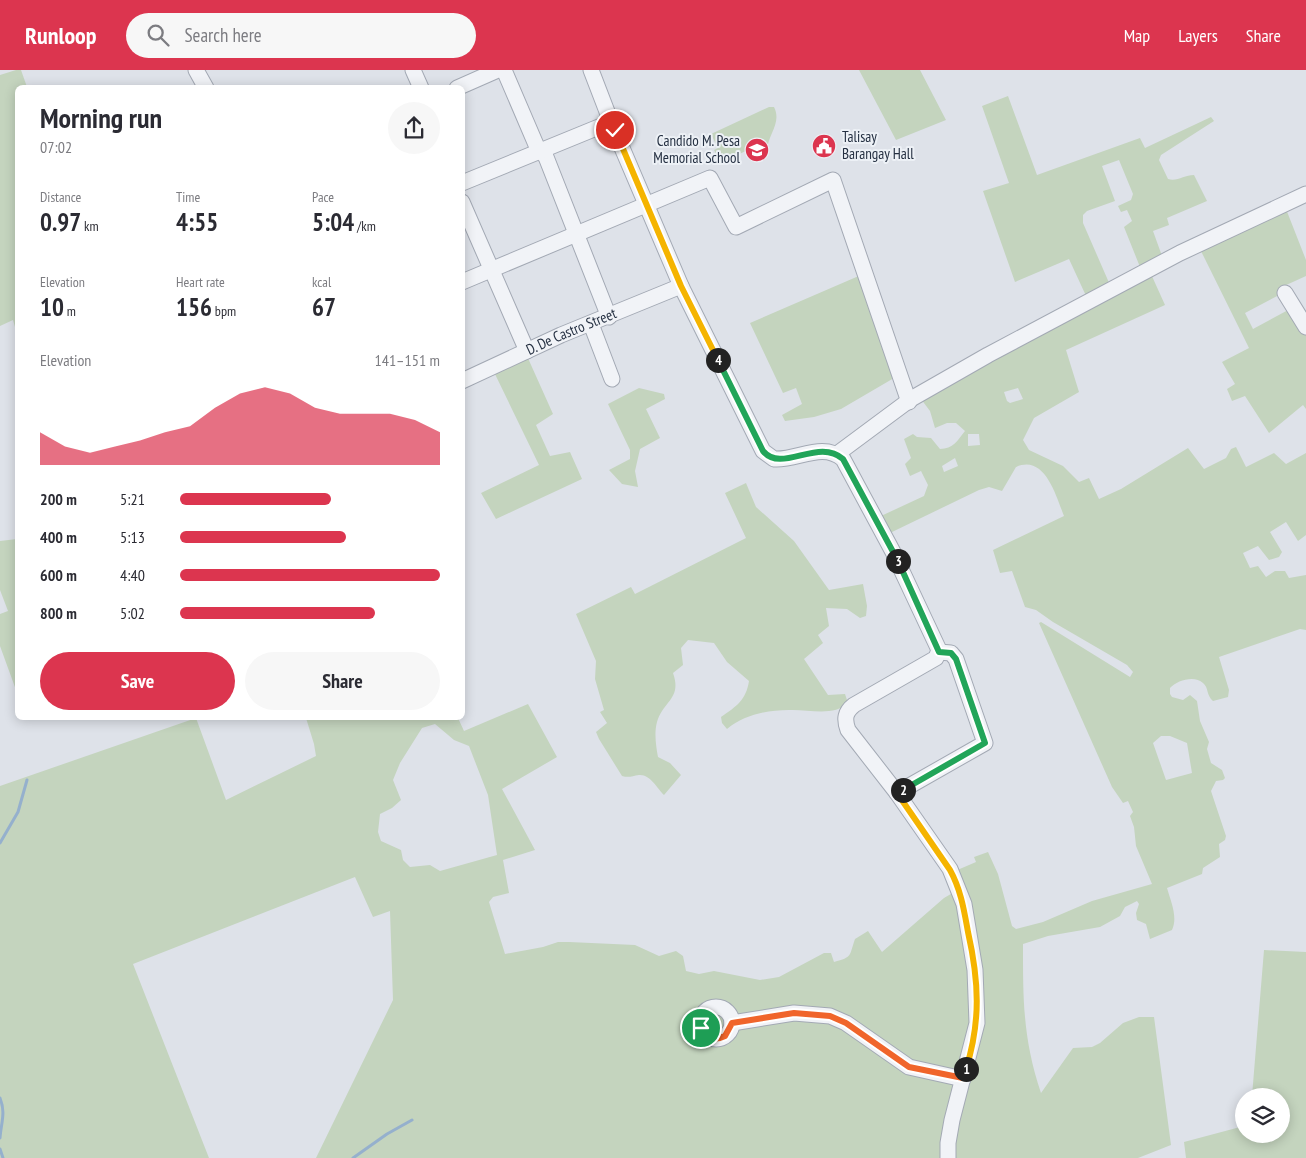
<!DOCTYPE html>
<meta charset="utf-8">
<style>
:root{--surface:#fff;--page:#f7f7f7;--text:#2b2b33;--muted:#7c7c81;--accent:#dc354f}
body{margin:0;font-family:"PT Sans Narrow",sans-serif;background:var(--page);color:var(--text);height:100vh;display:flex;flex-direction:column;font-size:19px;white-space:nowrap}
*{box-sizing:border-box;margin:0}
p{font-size:16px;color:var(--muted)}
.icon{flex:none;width:28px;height:28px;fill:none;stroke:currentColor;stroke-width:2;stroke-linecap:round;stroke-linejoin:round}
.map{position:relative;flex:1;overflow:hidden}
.panel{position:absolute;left:15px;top:15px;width:450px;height:635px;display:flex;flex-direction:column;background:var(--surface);border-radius:8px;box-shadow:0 2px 12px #0003}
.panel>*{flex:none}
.fabs{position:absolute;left:1235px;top:1018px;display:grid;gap:10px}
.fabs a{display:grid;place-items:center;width:55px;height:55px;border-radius:50%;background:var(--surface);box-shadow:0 2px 12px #0003;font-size:25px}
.pin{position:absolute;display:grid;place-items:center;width:42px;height:42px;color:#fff;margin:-21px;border:2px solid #fff;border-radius:50%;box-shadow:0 1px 5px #0007}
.km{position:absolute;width:25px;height:25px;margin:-12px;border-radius:50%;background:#222;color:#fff;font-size:14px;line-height:25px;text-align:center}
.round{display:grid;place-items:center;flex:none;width:52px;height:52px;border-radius:26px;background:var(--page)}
.head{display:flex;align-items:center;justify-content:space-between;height:85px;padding:0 25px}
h1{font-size:28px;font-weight:600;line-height:38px}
.metrics{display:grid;grid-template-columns:repeat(3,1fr);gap:8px;height:85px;padding:5px 25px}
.metrics div{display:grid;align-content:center}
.metrics b{font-size:25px;font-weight:600}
.metrics small{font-size:14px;font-weight:400}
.metrics p{font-size:14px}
.chart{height:140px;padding:10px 25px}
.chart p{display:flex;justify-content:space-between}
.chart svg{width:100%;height:90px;margin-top:5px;fill:var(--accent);opacity:.7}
.primary-button{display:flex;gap:10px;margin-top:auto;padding:10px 25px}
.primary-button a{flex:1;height:58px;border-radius:30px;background:var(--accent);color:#fff;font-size:20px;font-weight:600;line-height:58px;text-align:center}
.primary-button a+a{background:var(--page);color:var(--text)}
ul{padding:0 25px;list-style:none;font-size:16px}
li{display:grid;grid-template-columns:80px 60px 1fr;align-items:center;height:38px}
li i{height:12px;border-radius:6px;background:var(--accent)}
header{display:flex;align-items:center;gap:30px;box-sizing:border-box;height:70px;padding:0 25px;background:var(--accent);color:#fff}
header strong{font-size:24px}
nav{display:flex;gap:28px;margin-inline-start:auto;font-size:18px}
.search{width:350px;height:45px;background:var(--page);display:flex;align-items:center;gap:12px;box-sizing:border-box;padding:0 18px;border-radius:28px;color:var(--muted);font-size:19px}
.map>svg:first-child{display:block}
</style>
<header>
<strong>Runloop</strong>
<div class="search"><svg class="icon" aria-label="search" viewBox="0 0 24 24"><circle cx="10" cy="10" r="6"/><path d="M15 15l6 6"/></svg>Search here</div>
<nav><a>Map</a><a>Layers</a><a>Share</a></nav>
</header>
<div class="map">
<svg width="1306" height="1088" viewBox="0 0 1306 1088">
<rect width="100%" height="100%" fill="#dee2e9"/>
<path fill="#c4d4be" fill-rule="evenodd" d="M16,0H21L27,17L18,18L17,264L13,250L0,256V5Z
M859,0H920L946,50L896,70Z
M1008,26L1037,105L1140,68L1145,78L1211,47L1214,51L1161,85L1159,90L1168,109C1177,112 1184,105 1194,105L1207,131L1167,148L1169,155L1153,161L1162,186L1140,197L1124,157L1132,151L1127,140L1121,142L1118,136L1131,130L1133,124L1119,90L1102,96L1115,131L1087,141L1083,145V153L1110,215L1087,228L1069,189L1015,212L983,121L1009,113L982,36Z
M769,37H774C782,53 768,64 767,80L761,81L758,75L721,93L714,80L718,78L711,64Z
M1286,139L1306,190V206L1284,216L1281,224L1245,243L1253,259L1290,239L1306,265V339L1303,335L1269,363L1245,326L1232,331L1227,319L1235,314L1222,292L1249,278L1200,179Z
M1151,204L1165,235L1066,280L1079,322L1034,348L1023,370L1029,380L1063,396L1079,412L1089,408L1099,429L1121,419L1188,378L1204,399L1226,388L1231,379L1236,377L1246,397L1274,383L1286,394L1306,383V465L1298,471L1286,452L1270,462L1282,482L1279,487L1269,490L1258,476L1243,483L1250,498L1258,496L1266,507L1275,501H1285L1289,508L1306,505V560L1300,559L1219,587L1229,620L1228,627L1213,631C1206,625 1209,618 1203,613C1195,605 1177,610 1170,618V624L1172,627L1183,630L1190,625L1197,631L1200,651L1209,672L1207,679L1211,693L1222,700L1225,708L1223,710L1216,711L1211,721L1226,766L1225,770L1219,774L1220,787L1203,798L1202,804L1167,818C1171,832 1178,847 1172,860L1150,869L1146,854L1137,850L1136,843L1139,834L1137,831L1125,837L1120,846L1100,857L1048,866L1023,874C1023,931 1023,969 1041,1023L1073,978L1092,977L1100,973L1123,953L1139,947H1154L1171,1075L1138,1088H951L978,976L955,801L976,792L974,787L988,782L998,804L1012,856L1016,859L1043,852L1092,831L1152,814L1136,776L1134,757L1130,746L1133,742L1128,731L1123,733L1112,717L1039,553L1041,552L1130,607L1133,602L1127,595L1053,552L1036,540L1025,537L1012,501L1000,503L993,480L1064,446C1056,426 1045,384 1016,397L1002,421L989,417L979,420L890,463L881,446L924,426L928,415L921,401L910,406L905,394L911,388L904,369L913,364L917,367L931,368L940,379C953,379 958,370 965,361L956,353H947L935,358L930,341L921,329ZM1018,318L1023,329L1010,333L1007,331L1004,322ZM968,364H979L980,375L968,376ZM955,388L958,396L944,402L942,396ZM1161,666H1170L1187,673L1192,703L1166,710L1153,673Z
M861,205L894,308L841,339L814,347L785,351L782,345L802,334L796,318L783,323L750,253Z
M527,286L553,344L536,355L550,386L570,382L582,409L496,449L481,423L539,395L494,302Z
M639,318L664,324L665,329L646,339L660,368L640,379L635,401L638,417L622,414L609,400L630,389V380L608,334Z
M746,413L756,437L794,471L829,520L863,514L867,536L866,546L860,548L847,539L826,538L829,556L818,565L823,573L804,589L828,625L845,624L848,633C834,647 808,639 789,640C766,640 744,645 727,659L722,653L721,647C737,636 746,630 749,611L727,592L714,573L688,570L681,578L683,595L673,603C682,629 664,630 657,652C654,663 656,676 658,687L670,693L681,705L664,725C657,718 650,704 639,705C632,706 629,708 622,706L599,669L596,662L607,653L600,642L604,640L595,609L596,591L576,544L631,517L635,524L746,468L725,423Z
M17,469L18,620H16L0,576V544L8,541L0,520V471Z
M528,634L557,687L502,719L535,780L503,790L509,823L493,827L489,832L505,884L543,877L558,872H569L635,875L659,886L676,881L683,886L686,901L699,904L714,901L760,910L779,907L824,883H831L834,892C853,887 849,886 855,869L868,861L882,882L944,828L956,821L963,845L972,952L947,1037L940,1088H316L393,930L390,841L373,847L355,807L133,894L209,1088H0V716L196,648L226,730L316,686L314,674L306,648H458L464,661ZM435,654L454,670L469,676L488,725L497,785L440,801L430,795L410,797L403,790L401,780L381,771L378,762L380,744L392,738L401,730L393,710L400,693L422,658Z
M1264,880L1306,882V1088H1186L1184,1072L1244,1056V1064H1281V1026H1252Z"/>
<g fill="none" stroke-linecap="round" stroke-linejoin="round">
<path stroke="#95b0cd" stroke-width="3" d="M0,773L18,742L27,710
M0,1028C6,1043 1,1053 0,1068
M0,1079L3,1088
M353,1088L387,1064L412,1050"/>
<g stroke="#a3a9b4" stroke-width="17">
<g id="minor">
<path d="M196,0L206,18"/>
<path d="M413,0L421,18"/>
<path d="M504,0L537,77L546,87L609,247"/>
<path d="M591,0L611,52L681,216L763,381L774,389C797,391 822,371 843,389L893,482L939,580L936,588L854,635C845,642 844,649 848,660L897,723L950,799L964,834L975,900L977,953L952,1050L948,1073V1088"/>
<path d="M457,18L498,0"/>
<path d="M462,113L611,52"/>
<path d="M462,132L527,281"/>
<path d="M462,212L710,108L736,157L833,110L909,332"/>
<path d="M1285,223L1306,257"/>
<path d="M591,254L612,309"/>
<path id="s1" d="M462,311L561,265L681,216"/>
<path d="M837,384L911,329L988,285L1180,183L1306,124"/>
<path d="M897,723L985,673L956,589L951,583L939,582"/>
<circle cx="716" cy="953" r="16"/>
<path d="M732,953L794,943L830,946L846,953L909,997L963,1009"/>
</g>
</g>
<use href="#minor" stroke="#f1f3f7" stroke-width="15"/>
</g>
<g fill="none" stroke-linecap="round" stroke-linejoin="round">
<g stroke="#fff" stroke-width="10">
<path id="split-1" d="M701,958C706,968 715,971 725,966L732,953L794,943L830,946L846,953L909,997L963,1008L966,999"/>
</g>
<g stroke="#fff" stroke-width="10">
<path id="split-2" d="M903,720L897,723L950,800C961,820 964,840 968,862C979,911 981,951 966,999"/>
</g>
<g stroke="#fff" stroke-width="10">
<path id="split-3" d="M898,491L939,582L951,583L956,589L985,673L903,720"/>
</g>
<g stroke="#fff" stroke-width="10">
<path id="split-4" d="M718,290L763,381C782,404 818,367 843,389L898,491"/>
</g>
<g stroke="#fff" stroke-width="10">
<path id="split-5" d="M615,60L681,216L718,290"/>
</g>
<use href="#split-1" stroke="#f0652b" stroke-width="6"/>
<use href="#split-2" stroke="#f5b400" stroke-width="6"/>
<use href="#split-3" stroke="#22a559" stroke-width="6"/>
<use href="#split-4" stroke="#22a559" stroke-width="6"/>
<use href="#split-5" stroke="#f5b400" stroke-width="6"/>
</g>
<defs>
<g id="civic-disc" transform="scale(1.25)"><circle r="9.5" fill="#dc354f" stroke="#edf1f6"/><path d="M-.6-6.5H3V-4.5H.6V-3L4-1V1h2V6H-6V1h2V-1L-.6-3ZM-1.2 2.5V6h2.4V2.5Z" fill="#fff"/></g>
<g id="school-disc" transform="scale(1.25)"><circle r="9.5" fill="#dc354f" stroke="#edf1f6"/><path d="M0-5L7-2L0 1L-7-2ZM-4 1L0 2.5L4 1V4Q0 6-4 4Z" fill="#fff"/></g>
</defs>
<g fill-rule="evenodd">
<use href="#civic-disc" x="824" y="76"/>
<use href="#school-disc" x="757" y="80"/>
</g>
<g text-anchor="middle" stroke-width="4" stroke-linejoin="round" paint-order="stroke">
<g font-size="15" fill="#253042" stroke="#edf1f6" text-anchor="start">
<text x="842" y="72">Talisay<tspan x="842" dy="17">Barangay Hall</tspan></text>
<text x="740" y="76" text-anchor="end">Candido M. Pesa<tspan x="740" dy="17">Memorial School</tspan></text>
</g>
<g font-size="15" fill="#253042" stroke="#edf1f6">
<text dy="5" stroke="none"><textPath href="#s1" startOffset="120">D. De Castro Street</textPath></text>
</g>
</g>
</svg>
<div class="fabs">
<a><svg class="icon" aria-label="layers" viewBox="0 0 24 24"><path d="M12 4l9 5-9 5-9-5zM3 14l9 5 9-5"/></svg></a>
</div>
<div class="pin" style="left:701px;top:958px;background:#1e9e55"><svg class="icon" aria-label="arrive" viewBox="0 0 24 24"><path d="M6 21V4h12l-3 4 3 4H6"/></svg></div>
<div class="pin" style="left:615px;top:60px;background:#d93025"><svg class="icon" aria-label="check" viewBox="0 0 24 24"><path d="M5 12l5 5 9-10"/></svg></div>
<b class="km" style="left:966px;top:999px">1</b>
<b class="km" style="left:903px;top:720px">2</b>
<b class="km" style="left:898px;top:491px">3</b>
<b class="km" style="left:718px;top:290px">4</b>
<section class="panel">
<div class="head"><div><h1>Morning run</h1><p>07:02</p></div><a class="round"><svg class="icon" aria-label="share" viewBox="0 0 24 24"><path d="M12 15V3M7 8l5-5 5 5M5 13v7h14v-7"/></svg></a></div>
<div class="metrics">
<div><p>Distance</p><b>0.97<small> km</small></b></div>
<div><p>Time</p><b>4:55</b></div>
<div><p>Pace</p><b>5:04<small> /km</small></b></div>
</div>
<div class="metrics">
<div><p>Elevation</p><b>10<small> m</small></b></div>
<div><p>Heart rate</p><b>156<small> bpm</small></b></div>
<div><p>kcal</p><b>67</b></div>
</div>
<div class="chart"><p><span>Elevation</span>141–151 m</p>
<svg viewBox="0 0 160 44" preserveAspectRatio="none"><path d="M0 44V28L10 35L20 38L30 35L40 32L50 28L60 25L70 16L80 9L90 6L100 9L110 16L120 19L130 19L140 19L150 22L160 28V44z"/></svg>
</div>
<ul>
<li><b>200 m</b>5:21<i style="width:58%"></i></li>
<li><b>400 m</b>5:13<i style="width:64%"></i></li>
<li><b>600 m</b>4:40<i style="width:100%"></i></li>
<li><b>800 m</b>5:02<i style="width:75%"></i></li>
</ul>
<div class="primary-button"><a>Save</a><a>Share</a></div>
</section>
</div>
